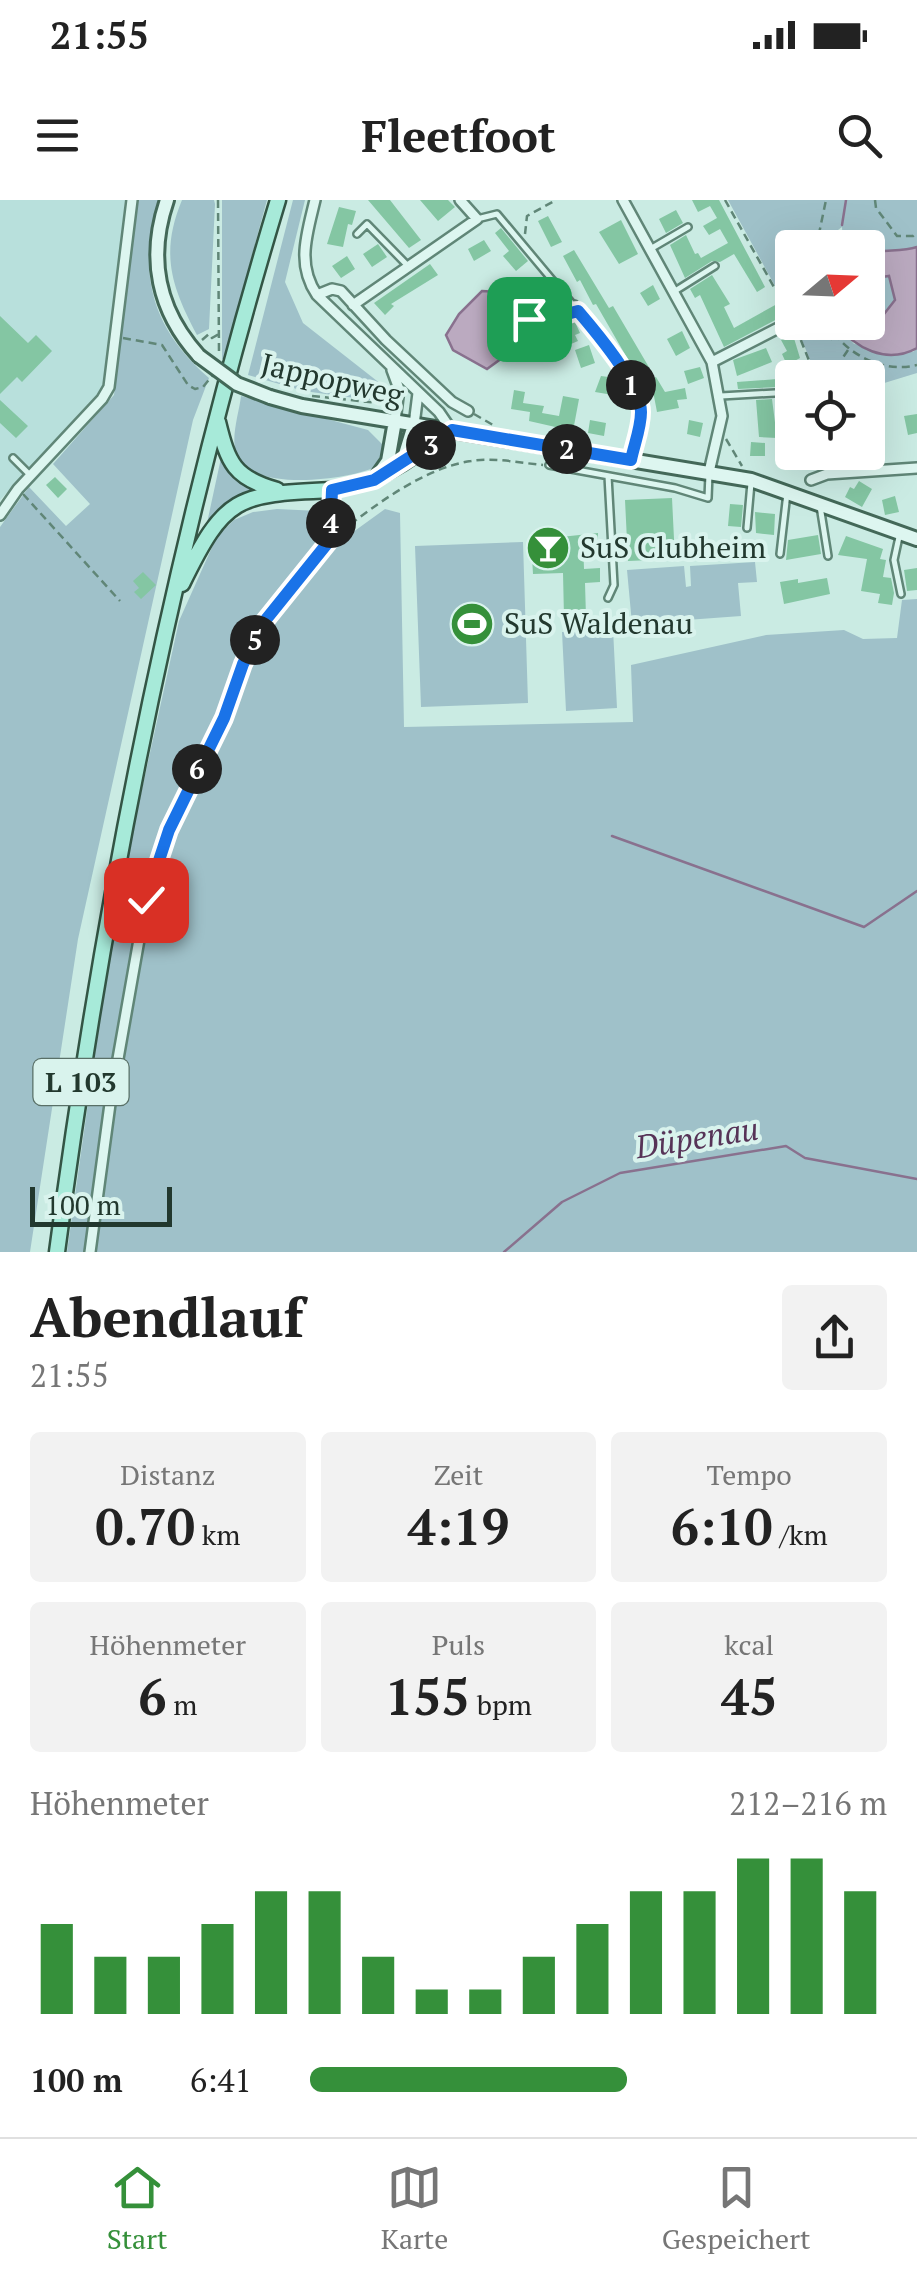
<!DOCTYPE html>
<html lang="de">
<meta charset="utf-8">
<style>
:root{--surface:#fff;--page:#f2f2f2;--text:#222;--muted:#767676;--line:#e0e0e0;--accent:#35903a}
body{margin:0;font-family:"PT Serif",serif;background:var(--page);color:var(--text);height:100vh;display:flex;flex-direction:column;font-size:38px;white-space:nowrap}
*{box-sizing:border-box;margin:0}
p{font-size:32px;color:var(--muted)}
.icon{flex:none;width:55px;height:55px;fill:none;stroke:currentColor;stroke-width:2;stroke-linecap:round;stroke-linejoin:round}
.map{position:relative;height:1052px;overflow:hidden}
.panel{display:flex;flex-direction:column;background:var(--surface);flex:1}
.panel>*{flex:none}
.needle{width:65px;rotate:71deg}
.fabs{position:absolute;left:775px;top:30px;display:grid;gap:20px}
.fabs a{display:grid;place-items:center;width:110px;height:110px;border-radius:10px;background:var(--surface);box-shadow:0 10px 40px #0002;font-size:50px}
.scale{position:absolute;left:30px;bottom:25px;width:142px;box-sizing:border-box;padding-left:10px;border:5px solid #22382e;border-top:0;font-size:28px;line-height:35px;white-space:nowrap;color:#22382e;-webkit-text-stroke:8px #d9f3ed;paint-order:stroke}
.pin{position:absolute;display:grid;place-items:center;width:85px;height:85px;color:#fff;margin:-42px;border-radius:20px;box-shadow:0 5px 15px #0006}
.km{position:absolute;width:50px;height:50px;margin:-25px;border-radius:50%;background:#222;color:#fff;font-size:28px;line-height:50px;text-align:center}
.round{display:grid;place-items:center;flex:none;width:105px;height:105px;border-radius:10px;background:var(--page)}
.summary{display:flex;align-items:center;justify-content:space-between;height:170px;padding:0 30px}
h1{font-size:55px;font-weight:600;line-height:75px}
.metrics{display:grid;grid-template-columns:repeat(3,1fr);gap:15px;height:170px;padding:10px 30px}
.metrics div{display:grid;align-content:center;border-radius:10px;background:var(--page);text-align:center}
.metrics b{font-size:50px;font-weight:600}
.metrics small{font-size:28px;font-weight:400}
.metrics p{font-size:28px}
.chart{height:280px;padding:20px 30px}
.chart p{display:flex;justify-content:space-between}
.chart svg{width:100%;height:180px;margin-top:10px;stroke:var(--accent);stroke-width:6}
ul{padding:0 30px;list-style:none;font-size:32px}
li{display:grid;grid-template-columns:160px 120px 1fr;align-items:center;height:75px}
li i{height:25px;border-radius:12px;background:var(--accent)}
.status{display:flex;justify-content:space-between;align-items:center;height:70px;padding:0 50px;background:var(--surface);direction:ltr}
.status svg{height:28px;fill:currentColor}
header{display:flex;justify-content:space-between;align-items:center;height:130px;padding:0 30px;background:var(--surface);font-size:45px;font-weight:600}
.dock{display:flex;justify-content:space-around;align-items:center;height:140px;border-top:2px solid var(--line);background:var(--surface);font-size:28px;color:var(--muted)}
.dock a{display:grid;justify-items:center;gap:5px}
.dock .selected{color:var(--accent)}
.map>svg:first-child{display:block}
</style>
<div class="status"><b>21:55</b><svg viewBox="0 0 49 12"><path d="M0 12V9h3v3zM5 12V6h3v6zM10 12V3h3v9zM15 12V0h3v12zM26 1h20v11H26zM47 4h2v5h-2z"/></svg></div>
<header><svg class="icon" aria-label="menu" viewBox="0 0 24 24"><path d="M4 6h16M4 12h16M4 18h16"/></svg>Fleetfoot<svg class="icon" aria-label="search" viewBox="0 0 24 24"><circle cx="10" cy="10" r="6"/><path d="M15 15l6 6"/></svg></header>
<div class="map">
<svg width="917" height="1052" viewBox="0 0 917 1052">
<rect width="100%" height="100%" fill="#caebe3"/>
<path fill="#b8e0dc" d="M0,0H125L105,186L0,300Z"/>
<path fill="#9fc1c9" d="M138,0H158C138,73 150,127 209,178L193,220L78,739L30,1052H0V327L29,287L66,326L90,304L53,264L114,195Z
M182,0H214L215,4L209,129L197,135C171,86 160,53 182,0Z
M222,0H267L224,159H222Z
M293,0H305L285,82L303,123L386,188L384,202L304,191L248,175Z
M728,0H917V47C900,53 883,48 868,54V48L843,47L842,27L826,39L823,47L792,48V117Z
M871,76H889L895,100L870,132L856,137L841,123L868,122V79Z
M795,123H835L854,144L913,152L917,148V173L868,188V178L817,177Z
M241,196L368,230L383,245L378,266C349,280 257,292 238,258C229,241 239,214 241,196Z
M221,258L233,276L260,291L227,304L207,323Z
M277,309L319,311L322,340L331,348L385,309L400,313L404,527L633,522L631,465L766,435L844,430L863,439L897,438L902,400L917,399V1052H67L115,712L179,421L217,336L234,320L253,312Z
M523,342L528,503L421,507L415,346Z
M755,362L757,382L738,383L741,416L632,424L627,370L684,366L686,387L691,386L690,366Z
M613,429L617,508L566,511L562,432Z"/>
<path fill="#bbaac0" stroke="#89718e" stroke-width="2.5" d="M917,47V148C886,165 855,148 835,123H841L857,137L870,132L895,100L889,76L868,79V54C883,48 900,53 917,47Z
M482,91C500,91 515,96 524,113L514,141L502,158L487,169L453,150L446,135L459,114Z"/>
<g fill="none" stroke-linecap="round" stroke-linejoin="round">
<path stroke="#89718e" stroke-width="2.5" d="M842,25L846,0
M612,636L864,727L917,691
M504,1052L562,1002L620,973L786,946L805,958L917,979"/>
</g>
<path fill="#84c6a3" d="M368,0H390L421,40L409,48Z
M420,0H448L455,7L438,21Z
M692,0H719L765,87L757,92L734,54L720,62L712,61L685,78L670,45L686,35L695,54L698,53L701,58L728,43L720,29L709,35L703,26L717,18L710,6L698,12Z
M339,7L356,11L352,25L348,24L343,47L327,44Z
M676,10L683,23L666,33L659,19Z
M548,16L562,42L551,47L538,21Z
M621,20L638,54L619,64L599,32Z
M501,28L528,61L516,71L503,56L509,51L495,33Z
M484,40L491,51L474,61L468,49Z
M378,44L387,57L372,67L363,54Z
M574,50L609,108L613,106L650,169L638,175L634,170L596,104L593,105L580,80L577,82L563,56Z
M347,56L355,69L341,78L332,66Z
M430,64L438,75L391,104L394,106L385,115L374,103Z
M712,75L730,104L724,107L734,128L777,104L783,116L724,147L700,95L695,98L690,89Z
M549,85L557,101L546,107L538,90Z
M653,85L660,99L648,106L640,93Z
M0,116L28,143L36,135L52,151L22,182L17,177L0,194Z
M575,122L580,133L575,135L578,141L571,144L564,128Z
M682,131L690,148L676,156L667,139Z
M793,135L800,158L787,165L782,154L787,151L781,140Z
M589,145L595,163L581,168L575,150Z
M766,148L772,162L737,176L733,160Z
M700,167L704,178L688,184L684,171Z
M601,176L616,178L613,195L595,192Z
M656,177L665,192L685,188L687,199L677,200L679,208L657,212L653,191L649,193L643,182Z
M777,179L778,187L738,189L737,182Z
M514,190L525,192L523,203L544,206L542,213L559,216L563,196L579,199L573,231L529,221L530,212L511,209Z
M772,199L777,238L759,237L756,200Z
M0,200L28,226L16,238L0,223Z
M917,214V233L908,235L904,216Z
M590,220L606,223L604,236L588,233Z
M689,220L703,223L700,237L687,234Z
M751,242L765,243V256H750Z
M830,252H882V258L831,261Z
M55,277L67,289L58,298L46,285Z
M859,281L872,289L862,307L845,297L850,287L854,289Z
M895,296L899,312L885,315L882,300Z
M672,298L675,359L628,361L625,300Z
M730,304L743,305L741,327L728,326Z
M755,312L775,314L774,335L756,333Z
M598,333V340L583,341L584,369L600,368V382L585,383L586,417H564L563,373L533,374L532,357L542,356V339Z
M818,335L821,354L786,360L788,340Z
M846,336L883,349L880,359L886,360L883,377L891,378L894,393L892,405L878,403L880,394L861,391L867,359L838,355Z
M917,368V390L907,391L904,370Z
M143,372L156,385L141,399L134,392L139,388L133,381Z
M827,378L830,394L784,404L780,382L798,379V383Z"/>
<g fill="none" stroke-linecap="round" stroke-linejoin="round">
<g stroke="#608677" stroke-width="10">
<path id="lane" d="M477,19L497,14L574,106
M357,34L367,24L407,65
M652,48L688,27
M675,91L715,66
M721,196L792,192
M13,258L29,274
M549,265L675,288L708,298L709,274
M820,306L828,356
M747,328L751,283
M899,337L894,360L901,394
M780,354L787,293
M608,398L614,385L608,276"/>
</g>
<g stroke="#608677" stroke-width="14">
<path id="street" d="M315,0C307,34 296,64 317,95L439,212L452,231
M623,0L712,162L722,216L709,272
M317,95L332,89L341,91L386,140L452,202L468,211
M353,105L477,19L460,0
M574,106L595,131L639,199L641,211L631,259
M712,162L792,121
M392,170L399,189L395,221
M414,225L418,193
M811,280L827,274L917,268
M0,315L18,289L102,199L109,187L132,0
M90,1052L110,904L146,700L169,630L224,517L243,464L263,423L330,340L332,290"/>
</g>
<g stroke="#436858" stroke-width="18">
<path id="secondary" d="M167,0C147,58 158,111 199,156
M270,197L302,206L751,280L917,339
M402,264L452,231
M376,278L388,261L395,221
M332,290L374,280L402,264L414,225"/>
</g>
<g stroke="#335545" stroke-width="19">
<path id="primary" d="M218,222C228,263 234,278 277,290
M182,384C225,296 236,294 332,290
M57,1052C104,696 174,344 278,0"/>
</g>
<path stroke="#608677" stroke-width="2.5" stroke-dasharray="8 5" stroke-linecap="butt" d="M218,0L219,155
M725,0L788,112
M875,0L876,8L897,36H913L917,32
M525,34L527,16L556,0
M816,48L826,0
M529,119L538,123L567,114
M828,122C842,153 883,174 917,165
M801,126L813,134L835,140
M796,128L816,178
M123,138L162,145L188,185L195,189L203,187L212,176
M202,140L209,134L212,138L219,134
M829,178L848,150
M312,196L388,204
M474,214L493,225
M726,239L742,266
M827,266V252
M23,294L120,401
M340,332C377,304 424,268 471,261C493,257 520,263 543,265"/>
<use href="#lane" stroke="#ddf6f0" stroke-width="5"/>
<use href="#street" stroke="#ddf6f0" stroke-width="9"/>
<use href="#secondary" stroke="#ddf6f0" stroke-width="12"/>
<use href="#primary" stroke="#a7ead9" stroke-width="14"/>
<g stroke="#436858" stroke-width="18" stroke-linecap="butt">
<path id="secondary-bridge" d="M199,156L237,184L270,197"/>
</g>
<use href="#secondary-bridge" stroke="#ddf6f0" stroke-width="12"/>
</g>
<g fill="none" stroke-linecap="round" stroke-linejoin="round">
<g stroke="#fff" stroke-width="20">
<path id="route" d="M146,700L169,630L224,518L243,464L264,422L330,340L332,290L374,280L452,230L631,260C634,245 641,228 641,212C641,185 596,132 578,111L538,122L529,119"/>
</g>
<use href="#route" stroke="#1a73e8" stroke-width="12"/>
</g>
<defs>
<g id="bar-disc" transform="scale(2.25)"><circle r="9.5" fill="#35903a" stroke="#d9f3ed"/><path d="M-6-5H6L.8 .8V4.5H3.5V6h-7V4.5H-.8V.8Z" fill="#fff"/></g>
<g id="stadium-disc" transform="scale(2.25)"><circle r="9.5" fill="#35903a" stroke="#d9f3ed"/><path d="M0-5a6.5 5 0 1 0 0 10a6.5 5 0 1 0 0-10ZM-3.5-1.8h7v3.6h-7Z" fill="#fff"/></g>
</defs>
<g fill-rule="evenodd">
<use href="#bar-disc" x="548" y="348"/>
<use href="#stadium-disc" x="472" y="424"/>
</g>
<g text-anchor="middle" stroke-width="8" stroke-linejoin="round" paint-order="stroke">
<rect fill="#d9f3ed" stroke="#597067" stroke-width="2.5" x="33.5" y="859" width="95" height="46" rx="8"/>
<g font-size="28" font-weight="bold" fill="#22382e">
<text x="81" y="892">L 103</text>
</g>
<g font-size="30" fill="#22382e" stroke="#d9f3ed">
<text transform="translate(332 180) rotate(13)" y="10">Jappopweg</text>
</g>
<g font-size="30" fill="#22382e" stroke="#d9f3ed" text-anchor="start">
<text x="580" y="358">SuS Clubheim</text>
<text x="504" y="434">SuS Waldenau</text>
</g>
<g font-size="32" font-style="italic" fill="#563357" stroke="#d9f3ed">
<text transform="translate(697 938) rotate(-9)" y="11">Düpenau</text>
</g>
</g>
</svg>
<div class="fabs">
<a><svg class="needle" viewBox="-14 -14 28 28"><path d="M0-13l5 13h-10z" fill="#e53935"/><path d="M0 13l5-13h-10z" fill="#767676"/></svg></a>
<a><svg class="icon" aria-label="locate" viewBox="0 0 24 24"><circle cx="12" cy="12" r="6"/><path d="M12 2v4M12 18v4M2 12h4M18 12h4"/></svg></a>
</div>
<div class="scale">100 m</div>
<div class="pin" style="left:529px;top:119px;background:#1e9e55"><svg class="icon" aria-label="arrive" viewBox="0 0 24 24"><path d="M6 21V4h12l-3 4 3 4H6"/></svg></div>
<div class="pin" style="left:146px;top:700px;background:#d93025"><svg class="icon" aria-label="check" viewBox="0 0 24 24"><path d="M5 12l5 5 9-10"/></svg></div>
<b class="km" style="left:631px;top:185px">1</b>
<b class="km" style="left:567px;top:249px">2</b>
<b class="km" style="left:431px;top:245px">3</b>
<b class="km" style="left:331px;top:323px">4</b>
<b class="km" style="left:255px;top:440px">5</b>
<b class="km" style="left:197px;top:569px">6</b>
</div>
<section class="panel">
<div class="summary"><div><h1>Abendlauf</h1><p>21:55</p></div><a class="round"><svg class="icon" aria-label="share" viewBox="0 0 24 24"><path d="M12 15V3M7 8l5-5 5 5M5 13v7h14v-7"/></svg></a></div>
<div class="metrics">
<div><p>Distanz</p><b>0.70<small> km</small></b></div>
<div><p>Zeit</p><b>4:19</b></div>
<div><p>Tempo</p><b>6:10<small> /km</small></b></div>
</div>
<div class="metrics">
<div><p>Höhenmeter</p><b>6<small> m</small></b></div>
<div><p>Puls</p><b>155<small> bpm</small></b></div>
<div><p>kcal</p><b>45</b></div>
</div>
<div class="chart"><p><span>Höhenmeter</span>212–216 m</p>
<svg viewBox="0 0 160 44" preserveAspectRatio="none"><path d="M5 44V22M15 44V30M25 44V30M35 44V22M45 44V14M55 44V14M65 44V30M75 44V38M85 44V38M95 44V30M105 44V22M115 44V14M125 44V14M135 44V6M145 44V6M155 44V14"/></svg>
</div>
<ul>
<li><b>100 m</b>6:41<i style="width:55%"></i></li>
</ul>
</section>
<nav class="dock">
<a class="selected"><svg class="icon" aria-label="home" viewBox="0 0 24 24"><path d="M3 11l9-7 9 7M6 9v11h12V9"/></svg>Start</a>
<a><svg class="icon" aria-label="map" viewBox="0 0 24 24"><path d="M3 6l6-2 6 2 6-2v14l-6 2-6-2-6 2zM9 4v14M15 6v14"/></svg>Karte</a>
<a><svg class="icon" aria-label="saved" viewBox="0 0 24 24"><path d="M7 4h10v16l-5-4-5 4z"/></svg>Gespeichert</a>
</nav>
